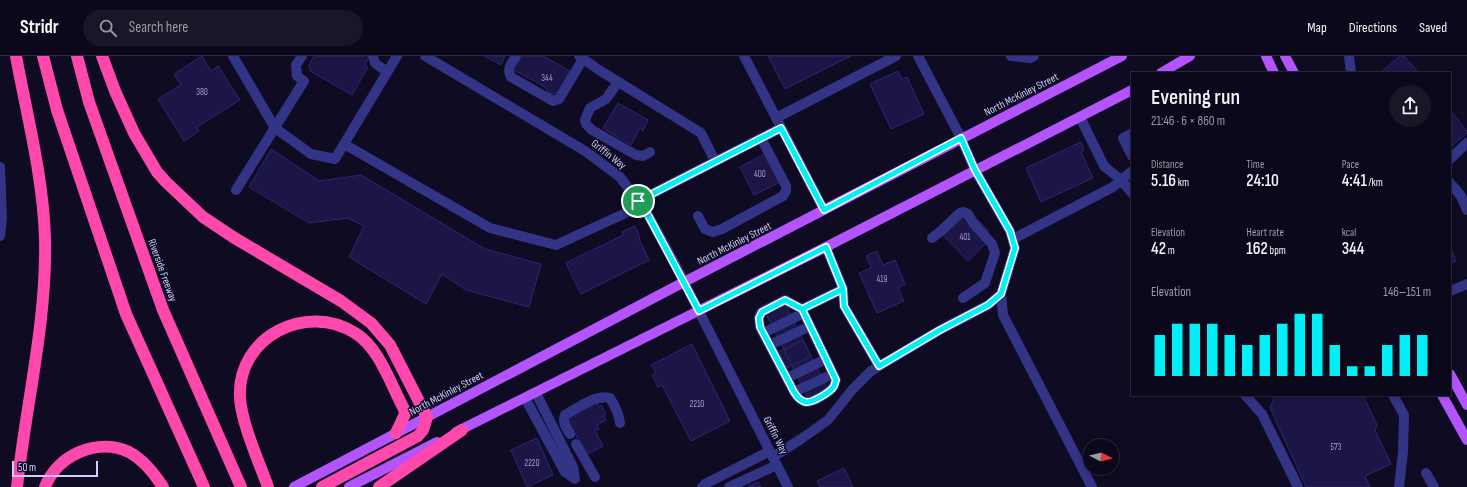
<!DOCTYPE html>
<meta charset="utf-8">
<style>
:root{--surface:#0a081a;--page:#181627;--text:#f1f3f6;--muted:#999aa2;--line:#2a2939;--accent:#00f0f8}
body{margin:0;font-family:"Sofia Sans Condensed",sans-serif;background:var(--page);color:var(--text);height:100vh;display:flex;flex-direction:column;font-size:15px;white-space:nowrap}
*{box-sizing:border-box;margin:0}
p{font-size:13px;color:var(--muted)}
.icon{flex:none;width:22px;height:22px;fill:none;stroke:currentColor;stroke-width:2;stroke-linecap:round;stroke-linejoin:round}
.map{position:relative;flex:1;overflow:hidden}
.panel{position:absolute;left:1131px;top:16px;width:320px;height:324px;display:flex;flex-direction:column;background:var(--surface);border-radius:0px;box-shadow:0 2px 6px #0003,0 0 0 1px var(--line)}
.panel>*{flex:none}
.needle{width:26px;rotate:97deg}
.controls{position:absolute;left:1083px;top:383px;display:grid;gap:8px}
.controls a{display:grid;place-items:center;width:36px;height:36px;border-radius:50%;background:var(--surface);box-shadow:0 2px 6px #0003,0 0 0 1px var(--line);font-size:20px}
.scale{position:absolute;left:12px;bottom:10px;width:86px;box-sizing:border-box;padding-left:4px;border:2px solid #d0cdff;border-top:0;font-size:11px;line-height:14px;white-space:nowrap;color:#d0cdff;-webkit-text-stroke:3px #0e0b23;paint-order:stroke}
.pin{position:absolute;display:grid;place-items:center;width:34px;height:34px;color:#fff;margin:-17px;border:2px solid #fff;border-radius:50%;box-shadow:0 1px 4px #0007}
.round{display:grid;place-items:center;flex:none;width:42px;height:42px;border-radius:21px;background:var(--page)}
.headline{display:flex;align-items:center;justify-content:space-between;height:68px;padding:0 20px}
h1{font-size:22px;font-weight:600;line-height:30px}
.metrics{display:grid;grid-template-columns:repeat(3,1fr);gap:6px;height:68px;padding:4px 20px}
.metrics div{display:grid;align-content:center}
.metrics b{font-size:17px;font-weight:600}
.metrics small{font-size:11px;font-weight:400}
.metrics p{font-size:11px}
.chart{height:112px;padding:8px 20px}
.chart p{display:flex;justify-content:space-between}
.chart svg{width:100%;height:72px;margin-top:4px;stroke:var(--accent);stroke-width:6}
header{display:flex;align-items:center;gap:24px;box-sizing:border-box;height:56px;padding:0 20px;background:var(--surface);border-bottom:1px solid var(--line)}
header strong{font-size:19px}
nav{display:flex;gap:22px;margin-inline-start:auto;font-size:14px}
.search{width:280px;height:36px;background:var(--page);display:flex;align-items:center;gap:10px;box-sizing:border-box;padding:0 14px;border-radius:22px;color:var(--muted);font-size:15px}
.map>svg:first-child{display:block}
</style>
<header>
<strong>Stridr</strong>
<div class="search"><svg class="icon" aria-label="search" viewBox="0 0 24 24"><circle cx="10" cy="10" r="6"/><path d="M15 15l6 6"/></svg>Search here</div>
<nav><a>Map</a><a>Directions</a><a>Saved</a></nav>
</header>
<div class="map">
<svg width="1467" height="431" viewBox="0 0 1467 431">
<rect width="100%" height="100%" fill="#0e0b23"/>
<path fill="#1c1646" stroke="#302574" d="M202,0L211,15L218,10L240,44L197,71L199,75L184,85L158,43L181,29L174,18Z
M314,0H367L369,1L365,9L368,11L352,39L310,15L309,9Z
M484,0H505L501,9Z
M519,0H543L570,15L559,35L554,38L549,37L545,31L512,13Z
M768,0H851L785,33Z
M1400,0H1404L1419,17H1382L1381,16Z
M898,15L902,23L907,21L924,58L891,73L870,28Z
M618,47L648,64L643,75L640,72L631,89L603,72Z
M1450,54L1467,75V77L1450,92Z
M1081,86L1084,94L1081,96L1093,122L1041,146L1026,112Z
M271,93L319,125L361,119L485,193L541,208L529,251L466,234L442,218L426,248L349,201L364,170L348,162L309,167L249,131Z
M766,97L780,126L754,139L740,111Z
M961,158L974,168L978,164L989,176L983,182L987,186L968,205L941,177Z
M635,170L640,182L639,183L649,204L581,238L566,207L623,179L622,176Z
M1450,190L1456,205L1450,208Z
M877,195L883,209L895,204L905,228L898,232L904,245L877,257L859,217L871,212L866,200Z
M784,246L828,334L809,344L765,256Z
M803,284L811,300L785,313L777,297Z
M692,288L730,365L691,385L662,329L658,331L652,319L656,317L651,309Z
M1275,339H1363L1377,369L1375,374L1391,408L1365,420L1370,431H1306L1270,352Z
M597,347L599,351L601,349L606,358L603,359L606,364L597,369L599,373L595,375L603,390L586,399L567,362Z
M537,382L553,419L527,431L511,394Z
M844,412L853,431H820L817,425Z
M758,426L761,431H747Z"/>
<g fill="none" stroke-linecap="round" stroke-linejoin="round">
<path stroke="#323486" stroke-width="10" d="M233,0L275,72L311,98L335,103L397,0
M373,0L375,7L387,16
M425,0L585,95L620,121L648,159L675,208L788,431
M516,0C512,7 506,13 511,21L553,45L559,43L583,3
M579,0L599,14L701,77L715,105
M744,0L824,154
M918,0L961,82L975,114L1010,175L1015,192L1001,238L1003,259L1092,431
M1011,0L1030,2L1034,0
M1349,0L1351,17
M618,26L606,43L590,52L585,64L586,68L592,74L636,99L643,100L650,96
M1080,61L1104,110L1121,124L1132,137
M776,62L896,0
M1132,77L1123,82L1132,100
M344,88L490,172L556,189L641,150
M1450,103L1467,87
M0,111L2,162L0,163
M1450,127L1461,140L1467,154
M236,134L304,25L297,20L296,9L302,0
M638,145L781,72
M698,160L705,173L713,176L722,173L783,140L786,135V130L761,82
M0,180L2,162
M932,182L941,175L960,157L963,156L968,158L974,168L992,188L995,197L985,227L963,242
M1013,183L1113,131L1132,115
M826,191L843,233L844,250L879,310
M1450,235L1467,228
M802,253L836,324C836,324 834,330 834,330C831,336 812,347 806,346C800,345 797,341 794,336L760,271L759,262L761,256L785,244L802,253L843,233
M763,277L804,257
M770,289L810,270
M787,322L826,303
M794,336L833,318
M1245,339L1262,358L1298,431
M1393,339L1404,359L1403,396L1399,431
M525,342L565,416L575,423L573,411L536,337
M570,378C566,372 562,366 565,359C578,352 596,338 610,342C615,350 619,357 620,367
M576,388L595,421
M773,401L801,383L828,364L852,334L871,315L940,274L988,249L1001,238
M1426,417L1434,431
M702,431L705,428L770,395
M729,431L777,409"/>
<path stroke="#b454ff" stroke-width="10" d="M1266,0L1274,17
M1285,0L1294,17
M1161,17L1190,0
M1450,318L1467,349
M1442,339L1467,384
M456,376L826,191L1132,34
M294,431L684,226L1122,0
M349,431L437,386"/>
<path stroke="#ff48ac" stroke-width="12" d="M16,0C27,60 43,120 45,182C47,266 26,348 17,431
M43,0L57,54L126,258L204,431
M77,0L89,46L163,254L241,431
M102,0L115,35L134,77L157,116L166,126L203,161L233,181L341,245L371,267L390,289L427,361L423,374L418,380L322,431
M45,431C57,399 98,381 129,396C144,404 154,417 163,431
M268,431C259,406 241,366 240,341C237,281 306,246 355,277C379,291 391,329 404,353L405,358L396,377
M379,431L462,374"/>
</g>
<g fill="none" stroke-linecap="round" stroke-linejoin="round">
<g stroke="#fff" stroke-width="8">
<path id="route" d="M638,145L648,159L699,255L826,191L843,233L802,253L836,324C836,324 834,330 834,330C831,336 812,347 806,346C800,345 797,341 794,336L760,271L759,262L762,256L785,244L802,253L843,233L844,250L879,310L940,274L988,249L1001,238L1015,192L1010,175L975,114L961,82L824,154L781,72L638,145"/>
</g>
<use href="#route" stroke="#00f0f8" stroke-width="5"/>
</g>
<g text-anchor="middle" stroke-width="3" stroke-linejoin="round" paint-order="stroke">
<g font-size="9" fill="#a39fd1">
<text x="547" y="25">344</text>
<text x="202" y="39">380</text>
<text x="760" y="121">400</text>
<text x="965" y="184">401</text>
<text x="882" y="226">419</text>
<text x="697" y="351">2210</text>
<text x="1336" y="394">573</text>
<text x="532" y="410">2220</text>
</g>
<g font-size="11" fill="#d0cdff" stroke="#0e0b23">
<text transform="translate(1021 38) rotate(-27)" y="4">North McKinley Street</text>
<text transform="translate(609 98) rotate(38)" y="4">Griffin Way</text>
<text transform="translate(734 187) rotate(-27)" y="4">North McKinley Street</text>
<text transform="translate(163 214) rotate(70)" y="4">Riverside Freeway</text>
<text transform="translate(446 337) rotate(-28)" y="4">North McKinley Street</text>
<text transform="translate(776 379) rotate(63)" y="4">Griffin Way</text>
</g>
</g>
</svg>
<div class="controls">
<a><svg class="needle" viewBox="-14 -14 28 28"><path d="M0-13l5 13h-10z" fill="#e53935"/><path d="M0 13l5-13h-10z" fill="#999aa2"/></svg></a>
</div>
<div class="scale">50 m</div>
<div class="pin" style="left:638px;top:145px;background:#1e9e55"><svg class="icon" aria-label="arrive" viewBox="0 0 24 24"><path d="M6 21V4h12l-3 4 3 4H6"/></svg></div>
<section class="panel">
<div class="headline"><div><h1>Evening run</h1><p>21:46 · 6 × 860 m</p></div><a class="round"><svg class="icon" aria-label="share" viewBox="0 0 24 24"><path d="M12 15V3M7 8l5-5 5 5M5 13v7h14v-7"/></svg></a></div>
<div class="metrics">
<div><p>Distance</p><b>5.16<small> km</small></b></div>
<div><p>Time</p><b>24:10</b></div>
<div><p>Pace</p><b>4:41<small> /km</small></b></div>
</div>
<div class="metrics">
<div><p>Elevation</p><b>42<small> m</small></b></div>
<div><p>Heart rate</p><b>162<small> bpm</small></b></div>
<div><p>kcal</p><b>344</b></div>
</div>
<div class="chart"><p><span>Elevation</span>146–151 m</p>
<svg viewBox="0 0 160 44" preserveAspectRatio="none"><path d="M5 44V19M15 44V12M25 44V12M35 44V12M45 44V19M55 44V25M65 44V19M75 44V12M85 44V6M95 44V6M105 44V25M115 44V38M125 44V38M135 44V25M145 44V19M155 44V19"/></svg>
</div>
</section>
</div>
